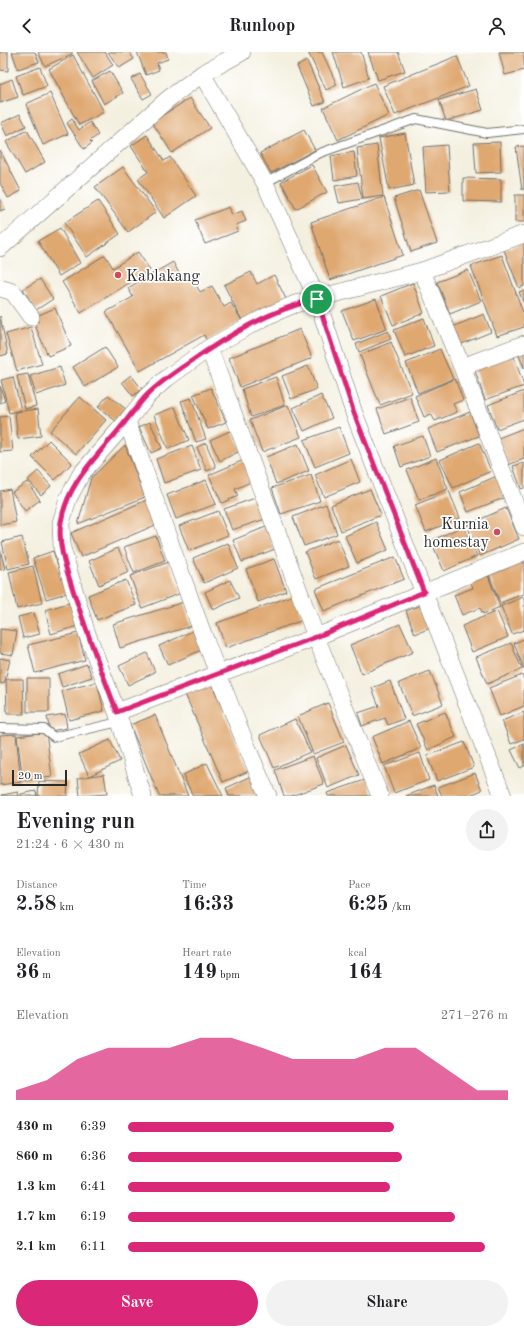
<!DOCTYPE html>
<meta charset="utf-8">
<style>
:root{--surface:#fff;--page:#f2f2f2;--text:#202124;--muted:#757577;--accent:#db2777}
body{margin:0;font-family:"Old Standard TT",serif;background:var(--page);color:var(--text);height:100vh;display:flex;flex-direction:column;font-size:15px;white-space:nowrap}
*{box-sizing:border-box;margin:0}
p{font-size:13px;color:var(--muted)}
.icon{flex:none;width:22px;height:22px;fill:none;stroke:currentColor;stroke-width:2;stroke-linecap:round;stroke-linejoin:round}
.map{position:relative;height:744px;overflow:hidden}
.sheet{display:flex;flex-direction:column;background:var(--surface);flex:1}
.sheet>*{flex:none}
.scale{position:absolute;left:12px;bottom:10px;width:55px;box-sizing:border-box;padding-left:4px;border:2px solid #2b2b2b;border-top:0;font-size:11px;line-height:14px;white-space:nowrap;color:#2b2b2b;-webkit-text-stroke:3px #fff;paint-order:stroke}
.pin{position:absolute;display:grid;place-items:center;width:34px;height:34px;color:#fff;margin:-17px;border:2px solid #fff;border-radius:50%;box-shadow:0 1px 4px #0007}
.round{display:grid;place-items:center;flex:none;width:42px;height:42px;border-radius:21px;background:var(--page)}
.overview{display:flex;align-items:center;justify-content:space-between;height:68px;padding:0 16px}
h1{font-size:22px;font-weight:700;line-height:30px}
.metrics{display:grid;grid-template-columns:repeat(3,1fr);gap:6px;height:68px;padding:4px 16px}
.metrics div{display:grid;align-content:center}
.metrics b{font-size:20px;font-weight:700}
.metrics small{font-size:11px;font-weight:400}
.metrics p{font-size:11px}
.chart{height:112px;padding:8px 16px}
.chart p{display:flex;justify-content:space-between}
.chart svg{width:100%;height:72px;margin-top:4px;fill:var(--accent);opacity:.7}
.cta{display:flex;gap:8px;margin-top:auto;padding:8px 16px}
.cta a{flex:1;height:46px;border-radius:24px;background:var(--accent);color:#fff;font-size:16px;font-weight:700;line-height:46px;text-align:center}
.cta a+a{background:var(--page);color:var(--text)}
ul{padding:0 16px;list-style:none;font-size:13px}
li{display:grid;grid-template-columns:64px 48px 1fr;align-items:center;height:30px}
li i{height:10px;border-radius:5px;background:var(--accent)}
header{display:flex;justify-content:space-between;align-items:center;height:52px;padding:0 16px;background:var(--surface);font-size:18px;font-weight:700}
.map>svg:first-child{display:block}
</style>
<header><svg class="icon" aria-label="back" viewBox="0 0 24 24"><path d="M15 5l-7 7 7 7"/></svg>Runloop<svg class="icon" aria-label="person" viewBox="0 0 24 24"><circle cx="12" cy="8" r="4"/><path d="M4 21q1-7 8-7t8 7"/></svg></header>
<div class="map">
<svg width="524" height="744" viewBox="0 0 524 744">
<rect width="100%" height="100%" fill="#fff"/>
<filter id="ink" filterUnits="userSpaceOnUse"><feTurbulence type="fractalNoise" baseFrequency=".025" numOctaves="2"/><feDisplacementMap in="SourceGraphic" scale="8" xChannelSelector="R" yChannelSelector="G"/><feConvolveMatrix kernelMatrix="1 2 1 2 8 2 1 2 1" color-interpolation-filters="sRGB"/></filter>
<filter id="wash" filterUnits="userSpaceOnUse"><feTurbulence type="fractalNoise" baseFrequency=".012" numOctaves="4" result="noise"/><feDisplacementMap in="SourceGraphic" scale="16" xChannelSelector="R" yChannelSelector="G"/><feGaussianBlur stdDeviation="0.9" result="paint"/><feColorMatrix in="noise" values="0 0 0 0 0 0 0 0 0 0 0 0 0 0 0 0 0 1.4 0 .05"/><feComposite in="paint" operator="in"/></filter>
<g filter="url(#wash)">
<rect width="100%" height="100%" fill="#f4f0e0"/>
<g id="blocks">
<path fill="#dfa871" d="M0,0H8V19L0,18Z
M12,0H35L39,10L18,17Z
M38,0H72V2L45,14Z
M77,0H105L113,13L93,26Z
M108,0H129L134,7L119,16Z
M137,0H166L168,7L157,11L159,18L146,23Z
M308,0H322L337,33L326,38Z
M333,0H361L369,26L344,35Z
M368,0H398L405,19L378,28Z
M499,0H524V18L505,23Z
M73,3L104,60L79,73L49,17Z
M457,4L469,34L395,63L383,34Z
M307,9L325,50L314,54L297,14Z
M40,15L47,34L23,43L16,24Z
M110,19L123,41L104,52L92,29Z
M140,22L152,42L143,47L131,27Z
M12,27L18,45L0,51V32Z
M374,31L389,63L338,88L323,56Z
M476,37L483,58L446,69L439,48Z
M50,41L68,82L43,93L26,52Z
M190,46L210,76L172,101L152,70Z
M20,62L26,74L7,84L1,71Z
M72,67L79,78L90,70L98,83L90,89L92,91L84,97L67,71Z
M27,78L45,110L25,122L6,90Z
M304,78L315,98L271,121L260,101Z
M405,81L414,133L389,138L379,86Z
M147,83L164,109L170,105L196,144L164,166L138,127L148,120L131,94Z
M500,90L501,120L476,121L474,91Z
M377,93L383,144L363,147L357,96Z
M447,93L450,139L426,140L423,95Z
M524,94V137L522,138L516,95Z
M0,98L21,139L8,146L0,131Z
M354,100L357,124L334,128L331,104Z
M312,113L327,140L296,157L281,130Z
M123,115L156,160L128,180L95,135Z
M463,126L501,127V150L463,149Z
M358,130L362,147L339,151L335,134Z
M419,138L437,191L411,200L394,146Z
M515,143H524V170H515Z
M384,145L403,203L330,228L311,170Z
M0,146L5,157L0,159Z
M98,149L120,182L87,205L64,171Z
M229,155L232,163L242,159L246,169L236,173L238,179L205,192L195,168Z
M60,176L80,211L59,224L38,189Z
M524,190V234L519,236L504,198Z
M138,200L150,218L81,261L62,230L105,203L113,216Z
M502,203L524,263V275L497,284L471,214Z
M173,210L182,227L190,223L200,240L212,234L224,255L231,251L242,269L207,289L204,283L140,319L106,260L133,245L128,236Z
M468,218L481,249L450,262L437,230Z
M251,220L257,232L274,223L286,247L243,270L224,233Z
M40,227L53,247L36,258L23,237Z
M413,231L424,261L393,273L381,244Z
M524,238V252L519,240Z
M376,247L387,277L354,289L342,259Z
M55,256L71,294L48,304L32,266Z
M484,262L491,280L459,293L452,275Z
M0,264L8,302L0,304Z
M424,266L434,294L405,305L394,278Z
M31,275L42,312L17,319L6,282Z
M300,277L312,306L240,335L229,306Z
M388,279L391,287L359,300L356,292Z
M391,290L412,341L380,353L360,303Z
M105,295L118,315L85,335L73,315Z
M440,297L453,327L418,341L406,311Z
M524,299V316L518,301Z
M513,302L524,334L485,348L474,316Z
M308,314L317,337L291,347L282,324Z
M60,315L65,333L36,343L30,324Z
M28,322L36,354L25,357L17,324Z
M131,323L142,337L133,344L122,330Z
M13,325L21,358L9,361L1,328Z
M276,325L285,353L251,365L242,337Z
M455,327L463,348L453,352L457,360L435,369L431,362L424,365L415,344Z
M0,334L5,349L0,351Z
M211,336L226,370L208,377L193,343Z
M524,339V367L497,377L488,353Z
M108,343L127,358L117,370L98,355Z
M321,343L332,366L304,379L293,356Z
M80,345L106,368L76,402L50,379Z
M410,345L419,370L386,382L377,357Z
M191,346L206,387L196,390L181,349Z
M288,353L301,385L262,400L250,368Z
M175,355L189,388L168,397L154,363Z
M38,357L41,384L18,387L15,360Z
M470,360L479,384L437,400L428,377Z
M9,364L13,399L0,400V365Z
M150,370L162,396L151,401L139,375Z
M339,375L349,401L315,415L304,388Z
M524,376V407L508,413L498,386Z
M232,378L242,398L220,409L210,388Z
M423,384L430,404L401,415L394,394Z
M49,388L72,411L55,428L32,405Z
M206,391L216,415L207,419L197,395Z
M479,391L491,419L453,436L440,408Z
M298,392L309,419L276,432L266,405Z
M125,393L145,445L78,472L91,426Z
M192,394L201,418L164,431L156,407Z
M436,406L448,437L419,448L407,418Z
M246,407L255,428L235,437L238,444L222,451L209,423Z
M351,407L360,430L324,445L315,423Z
M524,411V436L521,437L513,414Z
M38,419L51,434L41,443L28,428Z
M311,423L320,449L281,462L272,436Z
M497,424L506,445L468,460L460,440Z
M206,428L216,452L176,467L167,443Z
M27,430L40,448L25,459L12,440Z
M10,437L16,470L0,473V439Z
M370,437L381,463L341,479L331,453Z
M449,439L460,466L426,480L415,453Z
M258,445L265,467L232,478L224,457Z
M149,447L160,471L81,505L71,481Z
M326,452L337,482L304,494L293,465Z
M506,456L519,487L480,504L467,473Z
M218,459L228,483L189,499L179,474Z
M376,470L388,498L357,511L345,484Z
M463,474L477,504L444,519L431,489Z
M266,475L275,497L242,510L233,488Z
M156,484L165,509L134,521L124,495Z
M22,485L29,512L8,517L2,490Z
M338,487L349,514L316,527L305,500Z
M228,491L238,516L204,531L193,506Z
M118,496L129,520L99,533L89,509Z
M0,497L5,517L0,518Z
M53,499L67,541L46,547L33,506Z
M395,505L404,527L324,559L315,537Z
M274,507L286,539L258,550L246,517Z
M524,509V542L500,551L489,523Z
M169,510L181,541L142,556L130,524Z
M33,514L42,551L17,557L9,520Z
M487,521L500,555L483,562L480,556L462,563L454,543L473,536L470,528Z
M126,528L136,553L97,568L88,543Z
M230,528L239,546L213,558L205,540Z
M294,543L303,568L226,596L217,571Z
M524,545V578L512,582L501,554Z
M72,550L78,574L51,582L45,558Z
M184,550L191,574L120,596L113,572Z
M422,553L431,576L415,582L406,559Z
M497,559L508,585L472,600L462,574Z
M34,561L40,582L23,586L18,565Z
M400,572L413,600L362,622L350,593Z
M0,577L17,579L13,603L0,601Z
M197,577L206,596L168,613L159,594Z
M78,581L85,608L35,621L28,593Z
M524,587V618L514,591Z
M511,591L522,617L487,632L476,605Z
M147,601L155,620L128,633L119,614Z
M0,606L10,608L4,632L0,631Z
M87,612L92,625L62,635L58,622Z
M430,619L443,652L412,664L399,631Z
M522,623L524,628V654L500,664L489,636Z
M27,626H49V660H27Z
M6,627H23L24,662H7Z
M390,629L404,667L388,673L385,666L362,674L358,661L379,654L372,636Z
M97,630L104,659L69,668L62,639Z
M211,630L249,719L223,730L185,642Z
M328,651L344,690L313,702L298,664Z
M445,660L456,685L428,698L416,672Z
M524,660V687L511,692L502,669Z
M65,662L67,676L50,679L47,665Z
M155,663L188,744H159L130,673Z
M295,667L310,700L274,716L260,683Z
M409,669L421,696L383,712L372,685Z
M46,680L52,725L23,729L17,684Z
M16,682L21,730L0,733V683Z
M110,688L120,709L89,724L79,702Z
M464,690L474,715L437,729L427,704Z
M524,692V714L520,716L511,698Z
M346,693L359,723L328,736L316,706Z
M420,701L429,728L394,741L384,714Z
M313,704L324,732L291,744H284L275,718Z
M207,711L223,744H193L183,723Z
M475,721L482,738L468,744H442L438,735Z
M104,722L107,742L80,744L78,726Z
M252,724L260,744H229L226,736Z
M368,727L373,744H328L327,741Z
M39,729L68,730L67,744H38Z
M434,733L438,744H406Z
M36,739L37,744H21V742Z
M18,740L19,744H2V743Z"/>
</g>
</g>
<g filter="url(#ink)">
<use href="#blocks" fill-opacity="0" stroke="#71706a" stroke-width="1"/>
<g fill="none" stroke-linecap="round" stroke-linejoin="round">
<g stroke="#71706a" stroke-width="10">
<path id="lane" d="M265,131L320,101L416,67L487,81L524,77
M0,676L44,677L54,685L119,670"/>
</g>
<g stroke="#71706a" stroke-width="18">
<path id="street" d="M202,22L265,131L317,247L354,361L503,744
M0,196L168,47L202,22L242,0
M422,219L462,315L524,475
M0,236L13,240L31,265
M209,296L316,585L380,744
M462,315L524,292
M127,369C172,495 214,622 268,744
M117,660L316,585L524,500
M143,744L117,660L86,579L62,496L61,471L68,447L81,422L127,369L147,344L167,326L209,296L234,282L267,264L295,252L422,219L524,182"/>
</g>
<use href="#lane" stroke="#fff" stroke-width="8"/>
<use href="#street" stroke="#fff" stroke-width="17"/>
</g>
</g>
<g fill="none" stroke-linecap="round" stroke-linejoin="round" filter="url(#ink)">
<g stroke="#fff" stroke-width="8">
<path id="route" d="M317,247L354,361L424,540L316,585L117,660C102,621 87,581 74,541C67,519 57,493 61,470C67,435 89,413 110,388C123,374 134,357 147,343C160,330 175,320 190,310C229,283 270,258 317,247Z"/>
</g>
<use href="#route" stroke="#db2777" stroke-width="5"/>
</g>
<g fill="#d1495b" stroke="#fff" stroke-width="1.5">
<circle cx="118" cy="223" r="4"/>
<circle cx="497" cy="480" r="4"/>
</g>
<g text-anchor="middle" stroke-width="3.5" stroke-linejoin="round" paint-order="stroke">
<g font-size="16" fill="#2b2b2b" stroke="#fff" text-anchor="start">
<text x="126" y="229">Kablakang</text>
<text x="489" y="477" text-anchor="end">Kurnia<tspan x="489" dy="18">homestay</tspan></text>
</g>
</g>
</svg>
<div class="scale">20 m</div>
<div class="pin" style="left:317px;top:247px;background:#1e9e55"><svg class="icon" aria-label="arrive" viewBox="0 0 24 24"><path d="M6 21V4h12l-3 4 3 4H6"/></svg></div>
</div>
<section class="sheet">
<div class="overview"><div><h1>Evening run</h1><p>21:24 · 6 × 430 m</p></div><a class="round"><svg class="icon" aria-label="share" viewBox="0 0 24 24"><path d="M12 15V3M7 8l5-5 5 5M5 13v7h14v-7"/></svg></a></div>
<div class="metrics">
<div><p>Distance</p><b>2.58<small> km</small></b></div>
<div><p>Time</p><b>16:33</b></div>
<div><p>Pace</p><b>6:25<small> /km</small></b></div>
</div>
<div class="metrics">
<div><p>Elevation</p><b>36<small> m</small></b></div>
<div><p>Heart rate</p><b>149<small> bpm</small></b></div>
<div><p>kcal</p><b>164</b></div>
</div>
<div class="chart"><p><span>Elevation</span>271–276 m</p>
<svg viewBox="0 0 160 44" preserveAspectRatio="none"><path d="M0 44V38L10 32L20 19L30 12L40 12L50 12L60 6L70 6L80 12L90 19L100 19L110 19L120 12L130 12L140 25L150 38L160 38V44z"/></svg>
</div>
<ul>
<li><b>430 m</b>6:39<i style="width:70%"></i></li>
<li><b>860 m</b>6:36<i style="width:72%"></i></li>
<li><b>1.3 km</b>6:41<i style="width:69%"></i></li>
<li><b>1.7 km</b>6:19<i style="width:86%"></i></li>
<li><b>2.1 km</b>6:11<i style="width:94%"></i></li>
</ul>
<div class="cta"><a>Save</a><a>Share</a></div>
</section>
